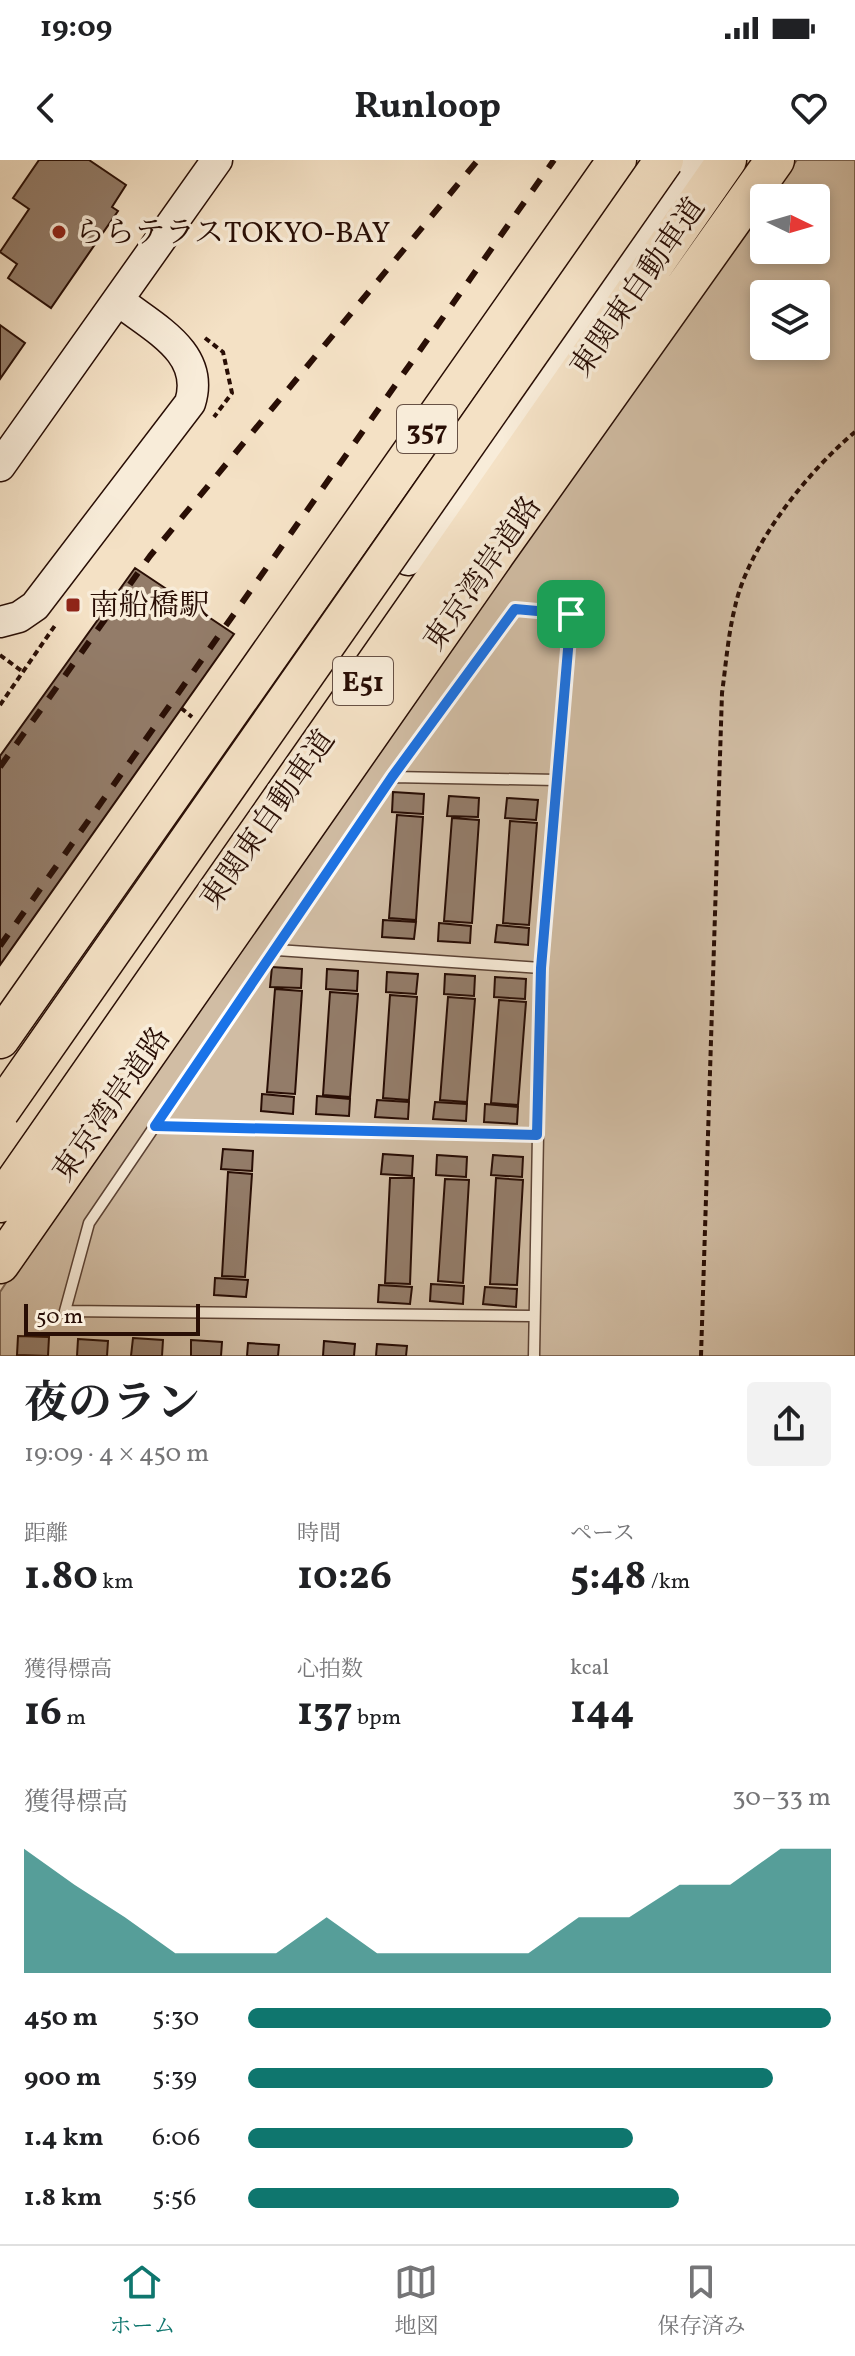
<!DOCTYPE html>
<html lang="ja">
<meta charset="utf-8">
<style>
:root{--surface:#fff;--page:#f2f2f2;--text:#202124;--muted:#757577;--line:#e0e0e0;--accent:#0f766e}
body{margin:0;font-family:Vollkorn,"Noto Serif JP",serif;background:var(--page);color:var(--text);height:100vh;display:flex;flex-direction:column;font-size:30px;white-space:nowrap}
*{box-sizing:border-box;margin:0}
p{font-size:26px;color:var(--muted)}
.icon{flex:none;width:44px;height:44px;fill:none;stroke:currentColor;stroke-width:2;stroke-linecap:round;stroke-linejoin:round}
.map{position:relative;height:1196px;overflow:hidden}
.panel{display:flex;flex-direction:column;background:var(--surface);flex:1}
.panel>*{flex:none}
.needle{width:52px;rotate:95deg}
.tools{position:absolute;left:750px;top:24px;display:grid;gap:16px}
.tools a{display:grid;place-items:center;width:80px;height:80px;border-radius:8px;background:var(--surface);box-shadow:0 4px 12px #0003;font-size:40px}
.scale{position:absolute;left:24px;bottom:20px;width:176px;box-sizing:border-box;padding-left:8px;border:4px solid #290e05;border-top:0;font-size:22px;line-height:28px;white-space:nowrap;color:#290e05;-webkit-text-stroke:6px #f8ecd9;paint-order:stroke}
.pin{position:absolute;display:grid;place-items:center;width:68px;height:68px;color:#fff;margin:-34px;border-radius:16px;box-shadow:0 4px 12px #0006}
.round{display:grid;place-items:center;flex:none;width:84px;height:84px;border-radius:8px;background:var(--page)}
.headline{display:flex;align-items:center;justify-content:space-between;height:136px;padding:0 24px}
h1{font-size:44px;font-weight:700;line-height:60px}
.stats{display:grid;grid-template-columns:repeat(3,1fr);gap:12px;height:136px;padding:8px 24px}
.stats div{display:grid;align-content:center}
.stats b{font-size:40px;font-weight:700}
.stats small{font-size:22px;font-weight:400}
.stats p{font-size:22px}
.chart{height:224px;padding:16px 24px}
.chart p{display:flex;justify-content:space-between}
.chart svg{width:100%;height:144px;margin-top:8px;fill:var(--accent);opacity:.7}
ul{padding:0 24px;list-style:none;font-size:26px}
li{display:grid;grid-template-columns:128px 96px 1fr;align-items:center;height:60px}
li i{height:20px;border-radius:10px;background:var(--accent)}
.status{display:flex;justify-content:space-between;align-items:center;height:56px;padding:0 40px;background:var(--surface);direction:ltr}
.status svg{height:22px;fill:currentColor}
header{display:flex;justify-content:space-between;align-items:center;height:104px;padding:0 24px;background:var(--surface);font-size:36px;font-weight:700}
.dock{display:flex;justify-content:space-around;align-items:center;height:112px;border-top:2px solid var(--line);background:var(--surface);font-size:22px;color:var(--muted)}
.dock a{display:grid;justify-items:center;gap:4px}
.dock .selected{color:var(--accent)}
.map>svg:first-child{display:block}
</style>
<div class="status"><b>19:09</b><svg viewBox="0 0 49 12"><path d="M0 12V9h3v3zM5 12V6h3v6zM10 12V3h3v9zM15 12V0h3v12zM26 1h20v11H26zM47 4h2v5h-2z"/></svg></div>
<header><svg class="icon" aria-label="back" viewBox="0 0 24 24"><path d="M15 5l-7 7 7 7"/></svg>Runloop<svg class="icon" aria-label="heart" viewBox="0 0 24 24"><path d="M12 20l-8-8c-3-5 5-10 8-4 3-6 11-1 8 4z"/></svg></header>
<div class="map">
<svg width="855" height="1196" viewBox="0 0 855 1196">
<rect width="100%" height="100%" fill="#f4e1c5"/>
<filter id="stains"><feTurbulence type="fractalNoise" baseFrequency=".0025" numOctaves="4"/><feColorMatrix values="0 0 0 0 .2 0 0 0 0 .09 0 0 0 0 .02 0 0 0 .5 -.17"/></filter>
<radialGradient id="worn" r=".72"><stop offset=".6" stop-color="#630" stop-opacity="0"/><stop offset="1" stop-color="#630" stop-opacity=".3"/></radialGradient>
<path fill="#d1bda4" stroke="#7d6654" stroke-width="2" fill-rule="evenodd" d="M797,0H855V1196H0V1132L54,1050L764,44V90H816V38H768ZM764,134H816V186H764Z"/>
<path fill="#937c69" stroke="#290e05" stroke-width="2" d="M39,0H89L126,25L112,47L118,51L51,148L8,118L17,104L0,92L29,49L13,38Z
M0,165L25,183L0,219Z
M135,408L234,474L0,805V596Z
M393,632L424,634L423,654L392,652Z
M449,636L479,638L478,657L447,656Z
M507,638L538,640L536,660L505,658Z
M397,655L423,657L416,760L389,758Z
M452,658L479,660L472,763L444,761Z
M510,661L537,663L529,765L503,763Z
M383,760L416,762L414,779L382,777Z
M439,763L471,766L470,783L438,781Z
M497,765L529,768L528,785L495,782Z
M272,807L302,809L301,828L270,827Z
M327,809L358,811L357,831L326,829Z
M387,812L418,814L416,834L386,832Z
M445,814L475,816L474,836L444,834Z
M495,817L526,819L525,839L494,837Z
M275,829L302,831L295,934L267,932Z
M330,832L358,834L350,937L323,935Z
M390,835L417,837L409,940L383,938Z
M448,837L475,839L467,942L440,940Z
M499,840L526,842L518,945L491,943Z
M262,934L294,937L293,954L261,951Z
M317,936L350,939L349,956L316,954Z
M377,940L409,942L408,959L375,957Z
M435,942L467,944L466,961L433,959Z
M485,944L518,947L517,964L484,962Z
M223,989L253,991L252,1011L221,1009Z
M383,994L413,996L412,1016L381,1014Z
M437,995L467,997L466,1017L436,1015Z
M493,995L523,997L522,1017L491,1015Z
M228,1012L252,1014L245,1117L222,1116Z
M390,1018H414L410,1124L385,1123Z
M496,1018L523,1020L517,1125L490,1124Z
M445,1019L469,1020L463,1123L438,1121Z
M215,1118L248,1120L246,1137L214,1135Z
M431,1124L464,1126L463,1144L430,1141Z
M379,1125L412,1127L410,1144L378,1142Z
M485,1127L517,1129L516,1147L483,1144Z
M18,1176L49,1177L48,1196L17,1195Z
M133,1178L163,1180L162,1196H131Z
M78,1179L108,1181L107,1196H77Z
M191,1180L222,1182L221,1196H191Z
M324,1181L355,1184L354,1196H323Z
M248,1183L279,1185L278,1196H247Z
M377,1184L407,1186L406,1196H376Z"/>
<g fill="none" stroke-linecap="round" stroke-linejoin="round">
<g stroke="#5c4335" stroke-width="13">
<path id="lane" d="M392,617L557,620
M277,790L541,808
M155,966L537,975
M532,1156L65,1151L89,1063L392,617L515,449L571,454L541,808L534,1196"/>
</g>
<g stroke="#290e05" stroke-width="33">
<path id="secondary" d="M0,306L217,0
M408,400L693,0
M0,462L19,457L35,446L190,243C206,192 153,168 118,140"/>
</g>
<g stroke="#290e05" stroke-width="41">
<path id="highway" d="M0,879L617,0
M0,1043L727,0
M0,1104L496,393L775,0"/>
</g>
<path stroke="#290e05" stroke-width="4" stroke-dasharray="6 4" stroke-linecap="butt" d="M205,178L223,192L232,233L214,257
M0,495L23,512
M0,545L56,464
M181,548L192,557
M701,1196L722,533C726,504 728,475 735,447C748,386 808,311 855,272"/>
<use href="#lane" stroke="#f8ecd9" stroke-width="10"/>
<use href="#secondary" stroke="#f8ecd9" stroke-width="30"/>
<use href="#highway" stroke="#f4e1c5" stroke-width="38"/>
<path stroke="#290e05" stroke-width="6" stroke-dasharray="14 14" stroke-linecap="butt" d="M0,607L150,396L478,0
M0,786L554,0"/>
<g stroke="#290e05" stroke-width="41" stroke-linecap="butt">
<path id="highway-bridge" d="M0,951L664,0"/>
</g>
<use href="#highway-bridge" stroke="#f4e1c5" stroke-width="38"/>
</g>
<g fill="none" stroke-linecap="round" stroke-linejoin="round">
<g stroke="#fff" stroke-width="16">
<path id="route" d="M515,449L571,454L541,808L537,975L155,966L392,617Z"/>
</g>
<use href="#route" stroke="#1a73e8" stroke-width="10"/>
</g>
<g fill="#8f2418" stroke="#f8ecd9" stroke-width="3">
<circle cx="59" cy="72" r="8"/>
<rect x="65" y="437" width="16" height="16" rx="4"/>
</g>
<g text-anchor="middle" stroke-width="7" stroke-linejoin="round" paint-order="stroke">
<g fill="#f8ecd9" stroke="#675145" stroke-width="2">
<rect x="397" y="245" width="60" height="48" rx="6"/>
<rect x="333" y="497" width="60" height="48" rx="6"/>
</g>
<g font-size="28" font-weight="bold" fill="#290e05">
<text x="427" y="279">357</text>
<text x="363" y="531">E51</text>
</g>
<g font-size="30" fill="#290e05" stroke="#f8ecd9" text-anchor="start">
<text x="75" y="82">ららテラスTOKYO-BAY</text>
<text x="89" y="455">南船橋駅</text>
</g>
<g font-size="30" fill="#290e05" stroke="#f8ecd9">
<text transform="translate(637 127) rotate(-55)" y="10">東関東自動車道</text>
<text transform="translate(482 413) rotate(-55)" y="10">東京湾岸道路</text>
<text transform="translate(267 659) rotate(-55)" y="10">東関東自動車道</text>
<text transform="translate(111 944) rotate(-55)" y="10">東京湾岸道路</text>
</g>
</g>
<rect width="100%" height="100%" filter="url(#stains)"/>
<rect width="100%" height="100%" fill="url(#worn)"/>
</svg>
<div class="tools">
<a><svg class="needle" viewBox="-14 -14 28 28"><path d="M0-13l5 13h-10z" fill="#e53935"/><path d="M0 13l5-13h-10z" fill="#757577"/></svg></a>
<a><svg class="icon" aria-label="layers" viewBox="0 0 24 24"><path d="M12 4l9 5-9 5-9-5zM3 14l9 5 9-5"/></svg></a>
</div>
<div class="scale">50 m</div>
<div class="pin" style="left:571px;top:454px;background:#1e9e55"><svg class="icon" aria-label="arrive" viewBox="0 0 24 24"><path d="M6 21V4h12l-3 4 3 4H6"/></svg></div>
</div>
<section class="panel">
<div class="headline"><div><h1>夜のラン</h1><p>19:09 · 4 × 450 m</p></div><a class="round"><svg class="icon" aria-label="share" viewBox="0 0 24 24"><path d="M12 15V3M7 8l5-5 5 5M5 13v7h14v-7"/></svg></a></div>
<div class="stats">
<div><p>距離</p><b>1.80<small> km</small></b></div>
<div><p>時間</p><b>10:26</b></div>
<div><p>ペース</p><b>5:48<small> /km</small></b></div>
</div>
<div class="stats">
<div><p>獲得標高</p><b>16<small> m</small></b></div>
<div><p>心拍数</p><b>137<small> bpm</small></b></div>
<div><p>kcal</p><b>144</b></div>
</div>
<div class="chart"><p><span>獲得標高</span>30–33 m</p>
<svg viewBox="0 0 160 44" preserveAspectRatio="none"><path d="M0 44V6L10 17L20 27L30 38L40 38L50 38L60 27L70 38L80 38L90 38L100 38L110 27L120 27L130 17L140 17L150 6L160 6V44z"/></svg>
</div>
<ul>
<li><b>450 m</b>5:30<i style="width:100%"></i></li>
<li><b>900 m</b>5:39<i style="width:90%"></i></li>
<li><b>1.4 km</b>6:06<i style="width:66%"></i></li>
<li><b>1.8 km</b>5:56<i style="width:74%"></i></li>
</ul>
</section>
<nav class="dock">
<a class="selected"><svg class="icon" aria-label="home" viewBox="0 0 24 24"><path d="M3 11l9-7 9 7M6 9v11h12V9"/></svg>ホーム</a>
<a><svg class="icon" aria-label="map" viewBox="0 0 24 24"><path d="M3 6l6-2 6 2 6-2v14l-6 2-6-2-6 2zM9 4v14M15 6v14"/></svg>地図</a>
<a><svg class="icon" aria-label="saved" viewBox="0 0 24 24"><path d="M7 4h10v16l-5-4-5 4z"/></svg>保存済み</a>
</nav>
